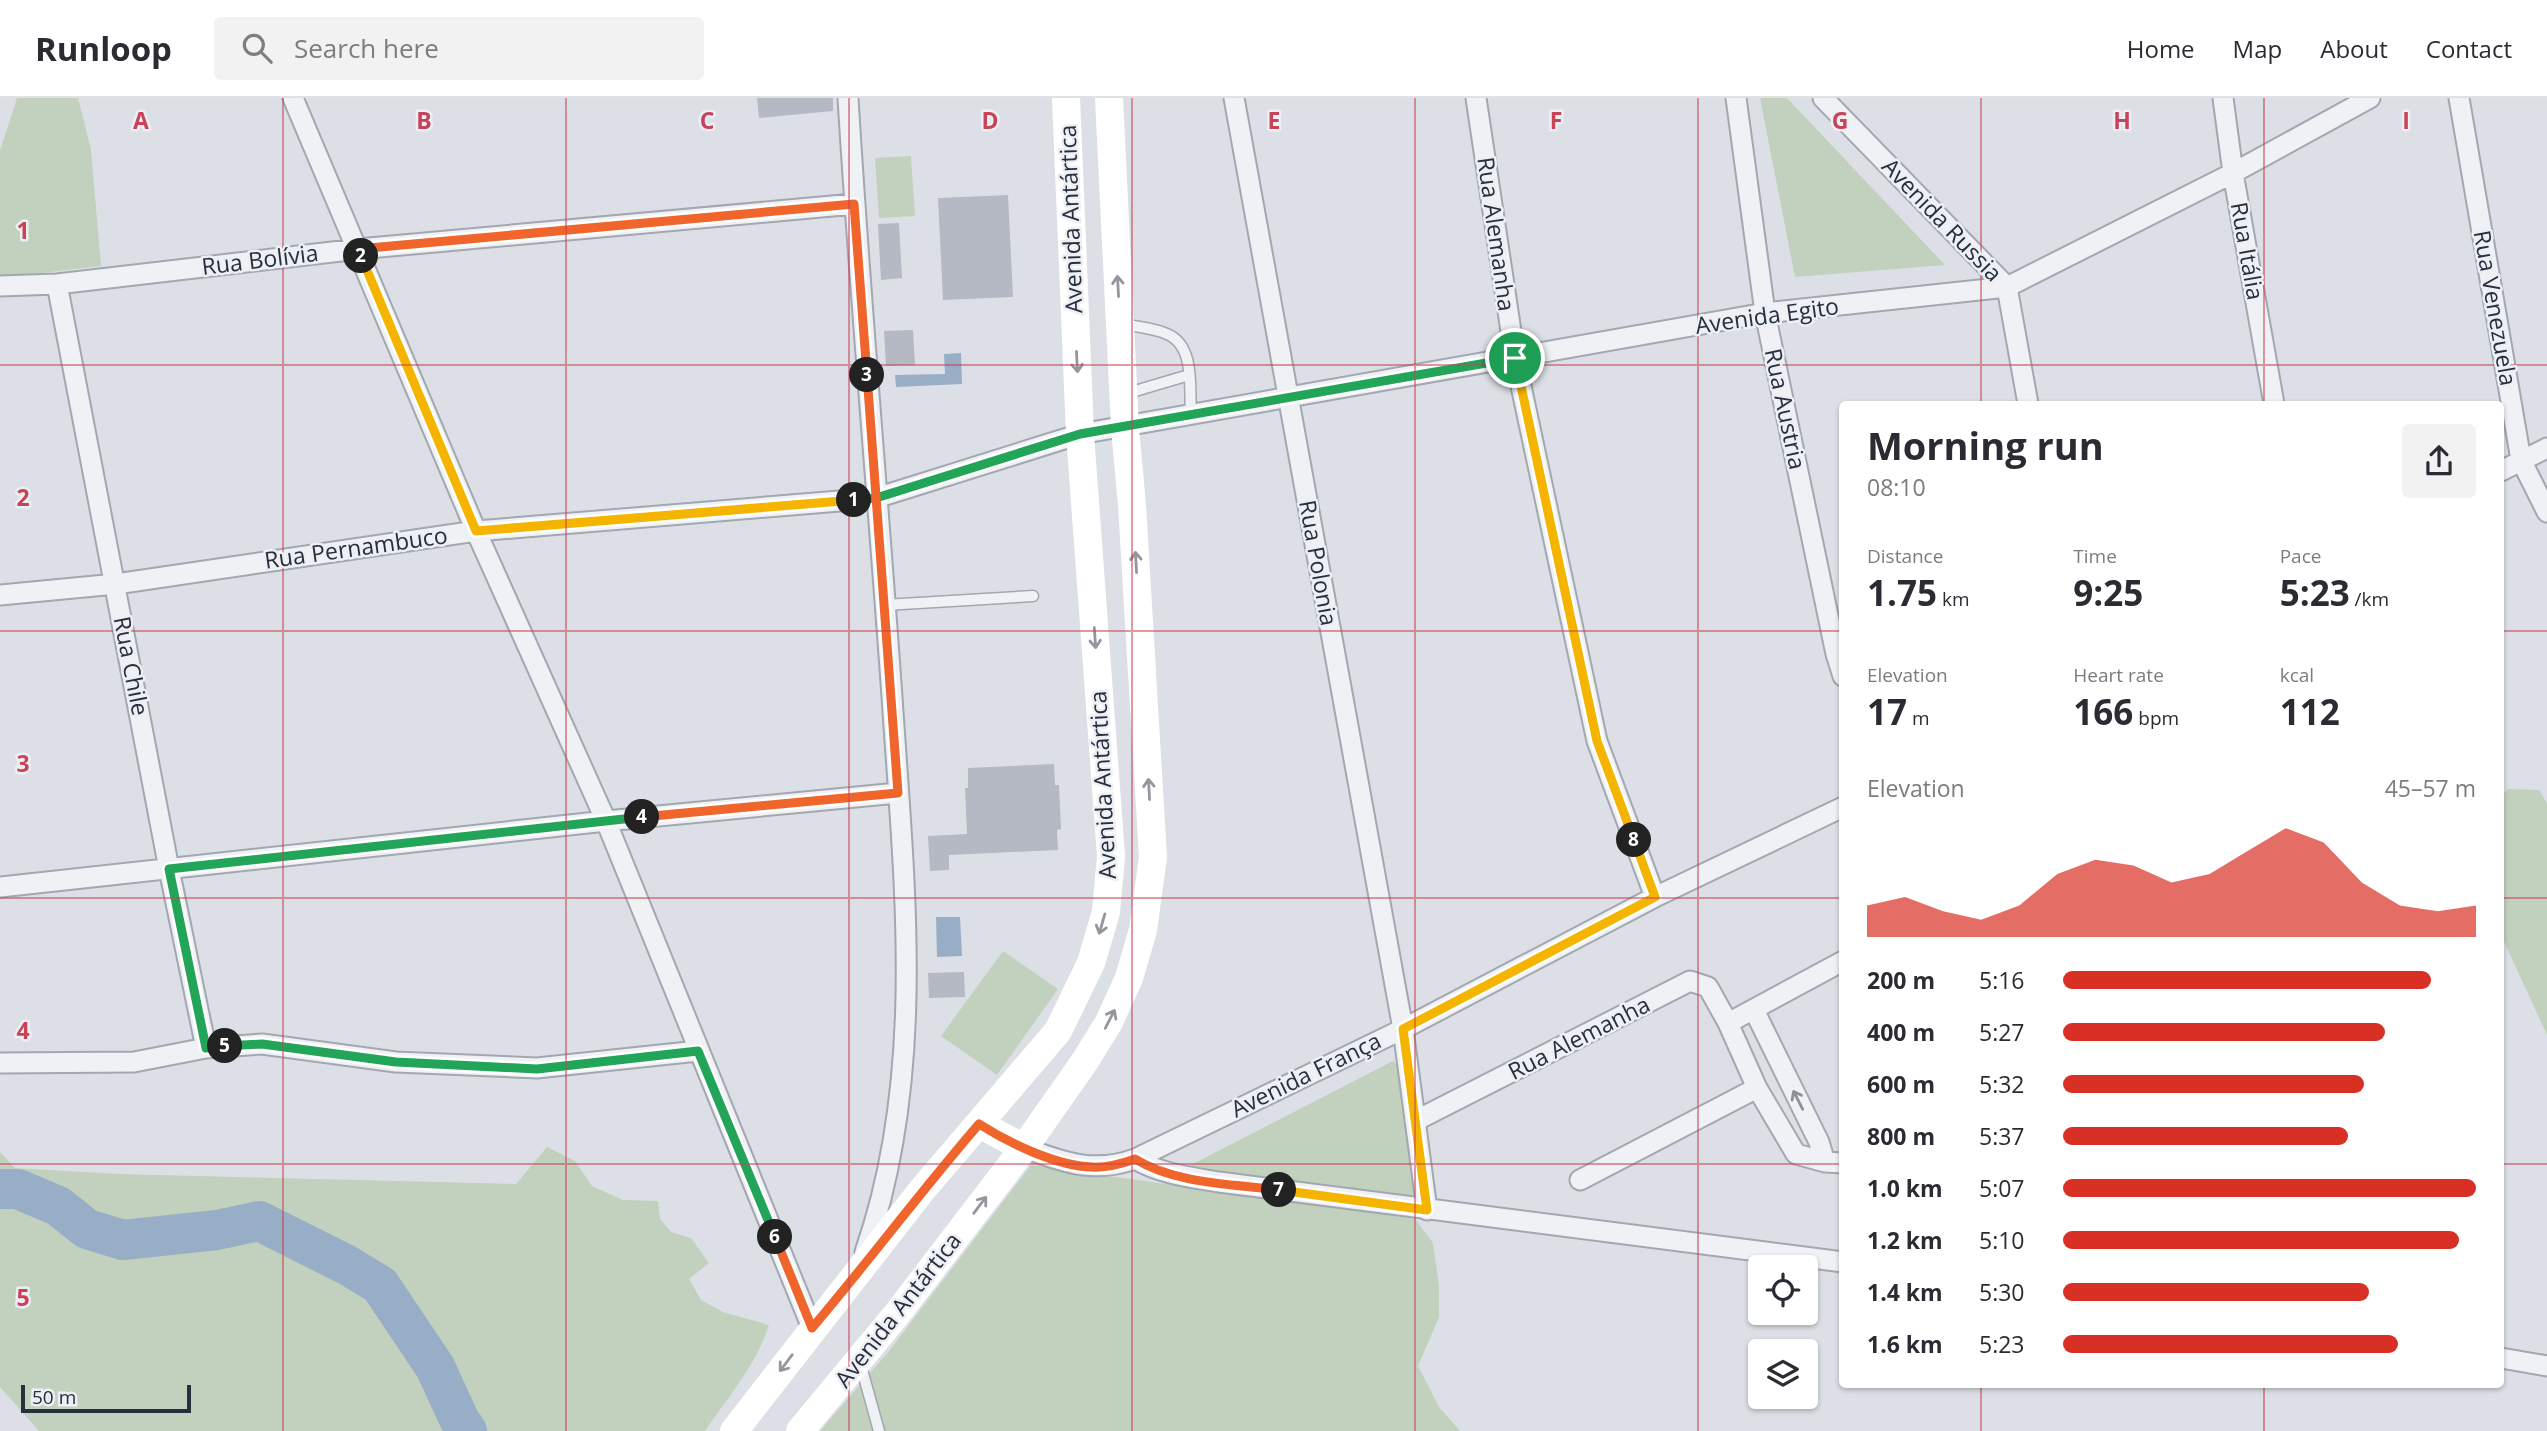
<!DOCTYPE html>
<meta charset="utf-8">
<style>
:root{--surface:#fff;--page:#f2f2f3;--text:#2b2b33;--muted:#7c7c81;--line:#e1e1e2;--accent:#d93025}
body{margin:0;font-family:"Open Sans",sans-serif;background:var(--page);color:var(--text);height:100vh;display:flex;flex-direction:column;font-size:26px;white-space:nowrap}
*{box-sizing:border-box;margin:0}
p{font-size:23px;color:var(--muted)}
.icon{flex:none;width:38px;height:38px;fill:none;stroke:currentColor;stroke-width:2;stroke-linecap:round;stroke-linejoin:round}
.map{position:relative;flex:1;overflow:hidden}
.panel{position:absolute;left:1839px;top:303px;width:665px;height:987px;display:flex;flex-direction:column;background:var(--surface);border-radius:7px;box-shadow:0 2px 5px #0004}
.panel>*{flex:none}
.buttons{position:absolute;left:1748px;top:1157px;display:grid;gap:14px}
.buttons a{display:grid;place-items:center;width:70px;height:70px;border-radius:7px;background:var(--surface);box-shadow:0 2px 5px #0004;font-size:35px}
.scale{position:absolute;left:21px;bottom:18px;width:170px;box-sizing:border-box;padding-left:7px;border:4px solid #272e3c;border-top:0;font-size:19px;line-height:24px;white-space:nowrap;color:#272e3c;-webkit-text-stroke:5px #eceff4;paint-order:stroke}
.pin{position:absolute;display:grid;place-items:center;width:60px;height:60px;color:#fff;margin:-30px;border:4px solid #fff;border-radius:50%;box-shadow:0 2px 7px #0007}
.km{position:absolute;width:35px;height:35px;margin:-18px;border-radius:50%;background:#222;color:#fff;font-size:19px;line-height:35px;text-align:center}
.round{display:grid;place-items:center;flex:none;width:74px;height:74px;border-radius:7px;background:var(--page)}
.headline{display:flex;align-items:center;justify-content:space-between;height:119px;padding:0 28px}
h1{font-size:38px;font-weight:700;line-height:52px}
.stats{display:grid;grid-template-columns:repeat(3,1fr);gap:10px;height:119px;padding:7px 28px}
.stats div{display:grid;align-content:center}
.stats b{font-size:35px;font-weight:700}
.stats small{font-size:19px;font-weight:400}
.stats p{font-size:19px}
.chart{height:196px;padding:14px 28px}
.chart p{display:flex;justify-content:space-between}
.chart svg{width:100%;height:126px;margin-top:7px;fill:var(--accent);opacity:.7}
ul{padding:0 28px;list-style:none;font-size:23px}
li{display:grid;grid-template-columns:112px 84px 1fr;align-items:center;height:52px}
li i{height:18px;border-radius:9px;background:var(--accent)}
header{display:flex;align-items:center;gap:42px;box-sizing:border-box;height:98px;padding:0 35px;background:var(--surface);border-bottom:2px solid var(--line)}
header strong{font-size:33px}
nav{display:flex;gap:38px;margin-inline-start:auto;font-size:24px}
.search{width:490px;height:63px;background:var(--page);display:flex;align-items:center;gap:18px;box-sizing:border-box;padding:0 24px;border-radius:7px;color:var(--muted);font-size:26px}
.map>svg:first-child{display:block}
</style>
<header>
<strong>Runloop</strong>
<div class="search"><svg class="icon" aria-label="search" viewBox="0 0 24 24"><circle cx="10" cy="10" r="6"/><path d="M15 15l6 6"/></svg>Search here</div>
<nav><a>Home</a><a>Map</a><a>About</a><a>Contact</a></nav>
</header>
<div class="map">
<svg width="2547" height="1333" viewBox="0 0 2547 1333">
<rect width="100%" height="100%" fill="#dce0e6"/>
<path fill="#c2d0be" d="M17,0H78L91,52L101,168L0,180V53Z
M1760,0H1787L1945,167L1795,179Z
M911,58L915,118L879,120L875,60Z
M2508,691L2539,692L2547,705V937L2501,837V698Z
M1003,853L1058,891L997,977L941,938Z
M1393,963L1401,971L1415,1097L1403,1102L1187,1069Z
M547,1049L575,1063L592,1088L623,1102L658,1103L660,1121L671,1134L691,1140L709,1165L689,1181L701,1202L723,1214L769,1227C757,1266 728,1299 705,1333H39L0,1289V1054L15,1070L119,1076L516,1086Z
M1031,1067L1415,1121L1433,1145L1439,1188V1219L1418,1268L1439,1309L1460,1333H820L889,1253Z"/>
<path fill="#98aec6" d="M961,255L962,286L896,289L895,277L945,276L944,256Z
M936,819H960L962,858L937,859Z"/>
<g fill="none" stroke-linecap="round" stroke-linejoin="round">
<path stroke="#98aec6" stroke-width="40" d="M0,1091H18L58,1108L87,1131L123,1142L217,1132L259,1123L347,1167L380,1187L435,1269L459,1321L467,1333"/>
</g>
<path fill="#b4b9c3" d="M757,0H833V13L759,20Z
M1008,97L1013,199L943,202L938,100Z
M899,125L902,180L881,182L878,126Z
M913,232L915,267L886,268L884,233Z
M1054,666L1055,687H1059L1061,731L1057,732L1058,752L949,757V772L930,773L928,738L967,736L965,690H968V670Z
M964,874L965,899L929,900L928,875Z"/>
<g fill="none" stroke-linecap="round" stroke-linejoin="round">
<g stroke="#a2a7b0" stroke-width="13">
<path id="service" d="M1123,226C1137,229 1154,230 1167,236C1196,248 1189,292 1191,317
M1125,296L1189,277
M885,507L1033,498
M861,1268L879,1333"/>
</g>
<g stroke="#a2a7b0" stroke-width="23">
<path id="minor" d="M293,0L476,433L606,723L812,1230
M848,0C860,200 878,399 892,599C904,783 927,976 865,1154
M1234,0L1403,931L1427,1112
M1476,0L1515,260L1597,643L1655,799
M1736,0L1765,215L1836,556L1843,578
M1823,0L2007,189L2028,306
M2223,0L2233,75L2274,306
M2459,0L2521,362L2547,414
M57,186L169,771L206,950
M0,188L57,186L358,151L854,106
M2501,373L2547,350
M0,497L116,486L476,433L876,400L1080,336L1765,215L2007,189L2233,75L2370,0
M0,789L606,723L898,695
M1754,912L1819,1044L1825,1064
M1728,925L1757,990L1796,1056L1825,1064L1843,1065
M0,965L134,964L206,950L262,946L396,964L537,970L698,953
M1415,1023L1690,883L1708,889L1728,925L1843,863
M1024,1050C1064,1064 1093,1076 1135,1061L1403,931L1655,799L1843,709
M1135,1061C1161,1076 1189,1079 1219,1084L1843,1164
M1580,1082L1757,990
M2501,1260L2547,1268"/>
</g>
<use href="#service" stroke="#eff1f5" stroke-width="10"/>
<use href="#minor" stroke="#eff1f5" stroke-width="19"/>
<path stroke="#fff" stroke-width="28" d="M979,1026L1024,1050
M734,1333L922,1092L1058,933L1091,865L1106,814L1111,758L1080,336L1066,0
M800,1333L897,1216L1024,1050L1085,963L1109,924L1129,880L1143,832L1153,759L1132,407L1125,330L1109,0"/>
</g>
<defs><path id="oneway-shaft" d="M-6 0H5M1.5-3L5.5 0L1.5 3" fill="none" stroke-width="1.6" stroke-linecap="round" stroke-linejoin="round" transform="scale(1.75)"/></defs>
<g stroke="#93969e">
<use href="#oneway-shaft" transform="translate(1118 188) rotate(-93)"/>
<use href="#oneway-shaft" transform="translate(1077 264) rotate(87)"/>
<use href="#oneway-shaft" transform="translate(1136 464) rotate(-93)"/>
<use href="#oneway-shaft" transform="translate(1095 540) rotate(86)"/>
<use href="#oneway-shaft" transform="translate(1149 691) rotate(-93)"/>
<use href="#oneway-shaft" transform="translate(1102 826) rotate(106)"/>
<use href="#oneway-shaft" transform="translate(1110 921) rotate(-63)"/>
<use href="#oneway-shaft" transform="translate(980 1107) rotate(-53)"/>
<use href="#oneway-shaft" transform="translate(786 1265) rotate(127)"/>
</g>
<use stroke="#8b9098" href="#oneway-shaft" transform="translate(1798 1002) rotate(-117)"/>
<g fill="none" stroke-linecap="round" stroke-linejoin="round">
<g stroke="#fff" stroke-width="14">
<path id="split-1" d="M854,402L876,400L1080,336L1515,260"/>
</g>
<g stroke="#fff" stroke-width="14">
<path id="split-2" d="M361,158L476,433L854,402"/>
</g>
<g stroke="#fff" stroke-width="14">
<path id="split-3" d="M361,158L358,151L854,106L867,277"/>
</g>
<g stroke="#fff" stroke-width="14">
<path id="split-4" d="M642,719L898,695L867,277"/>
</g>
<g stroke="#fff" stroke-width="14">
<path id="split-5" d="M225,948L206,950L169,771L642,719"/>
</g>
<g stroke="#fff" stroke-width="14">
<path id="split-6" d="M225,948L262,946L396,964L537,971L698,953L775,1139"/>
</g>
<g stroke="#fff" stroke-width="14">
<path id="split-7" d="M775,1139L812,1230C869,1163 921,1093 979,1026C1009,1045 1056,1068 1092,1069C1107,1070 1121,1066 1135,1061C1176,1086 1232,1086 1279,1092"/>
</g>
<g stroke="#fff" stroke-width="14">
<path id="split-8" d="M1279,1092L1427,1112L1403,931L1655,799L1634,742"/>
</g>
<g stroke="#fff" stroke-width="14">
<path id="split-9" d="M1515,260L1597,643L1634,742"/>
</g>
<use href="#split-1" stroke="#22a559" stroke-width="9"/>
<use href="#split-2" stroke="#f5b400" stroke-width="9"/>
<use href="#split-3" stroke="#f0652b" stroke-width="9"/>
<use href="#split-4" stroke="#f0652b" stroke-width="9"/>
<use href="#split-5" stroke="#22a559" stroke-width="9"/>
<use href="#split-6" stroke="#22a559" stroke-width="9"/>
<use href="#split-7" stroke="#f0652b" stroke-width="9"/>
<use href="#split-8" stroke="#f5b400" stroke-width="9"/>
<use href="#split-9" stroke="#f5b400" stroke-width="9"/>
</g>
<path fill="none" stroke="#c94358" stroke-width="2" stroke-opacity="0.55" d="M283,0V1333M566,0V1333M849,0V1333M1132,0V1333M1415,0V1333M1698,0V1333M1981,0V306M2264,0V306M0,267H2547M0,533H1843M2501,533H2547M0,800H1843M2501,800H2547M0,1066H1843M2501,1066H2547M1981,1286V1333M2264,1286V1333"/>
<g text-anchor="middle" stroke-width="5" stroke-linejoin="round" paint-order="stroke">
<g font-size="23" fill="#272e3c" stroke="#eceff4">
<text transform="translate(1071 121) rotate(-92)" y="8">Avenida Antártica</text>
<text transform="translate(1942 122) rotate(46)" y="8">Avenida Russia</text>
<text transform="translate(1496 136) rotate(82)" y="8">Rua Alemanha</text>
<text transform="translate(2247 153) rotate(80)" y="8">Rua Itália</text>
<text transform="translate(260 162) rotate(-7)" y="8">Rua Bolívia</text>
<text transform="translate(2495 210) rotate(80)" y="8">Rua Venezuela</text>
<text transform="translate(1767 218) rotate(-8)" y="8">Avenida Egito</text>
<text transform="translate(1785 311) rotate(78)" y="8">Rua Austria</text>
<text transform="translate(356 450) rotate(-8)" y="8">Rua Pernambuco</text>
<text transform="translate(1318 465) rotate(80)" y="8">Rua Polonia</text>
<text transform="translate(131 568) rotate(79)" y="8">Rua Chile</text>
<text transform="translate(1103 687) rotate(-93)" y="8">Avenida Antártica</text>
<text transform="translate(1579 940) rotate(-27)" y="8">Rua Alemanha</text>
<text transform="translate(1306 977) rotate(-26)" y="8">Avenida França</text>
<text transform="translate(898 1212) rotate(-52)" y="8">Avenida Antártica</text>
</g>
</g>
<g font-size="23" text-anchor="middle" font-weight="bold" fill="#c94358" stroke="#eceff4" stroke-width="5" stroke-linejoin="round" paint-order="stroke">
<text x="141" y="31">A</text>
<text x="424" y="31">B</text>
<text x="707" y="31">C</text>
<text x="990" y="31">D</text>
<text x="1274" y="31">E</text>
<text x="1556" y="31">F</text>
<text x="1840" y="31">G</text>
<text x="2122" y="31">H</text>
<text x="2406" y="31">I</text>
<text x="23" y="141">1</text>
<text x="23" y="408">2</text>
<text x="23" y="674">3</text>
<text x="23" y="941">4</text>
<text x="23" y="1208">5</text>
</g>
</svg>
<div class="buttons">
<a><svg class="icon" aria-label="locate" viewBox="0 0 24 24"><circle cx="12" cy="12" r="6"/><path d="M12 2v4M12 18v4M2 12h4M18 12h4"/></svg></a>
<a><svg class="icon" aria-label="layers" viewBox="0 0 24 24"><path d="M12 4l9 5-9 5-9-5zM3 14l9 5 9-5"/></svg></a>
</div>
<div class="scale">50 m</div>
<div class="pin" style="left:1515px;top:260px;background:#1e9e55"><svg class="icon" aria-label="arrive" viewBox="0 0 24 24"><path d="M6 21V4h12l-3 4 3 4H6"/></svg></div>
<b class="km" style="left:854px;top:402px">1</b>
<b class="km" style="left:361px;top:158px">2</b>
<b class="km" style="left:867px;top:277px">3</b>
<b class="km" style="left:642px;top:719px">4</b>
<b class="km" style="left:225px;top:948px">5</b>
<b class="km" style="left:775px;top:1139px">6</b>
<b class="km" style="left:1279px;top:1092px">7</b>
<b class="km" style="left:1634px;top:742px">8</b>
<section class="panel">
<div class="headline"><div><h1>Morning run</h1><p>08:10</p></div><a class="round"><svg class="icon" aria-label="share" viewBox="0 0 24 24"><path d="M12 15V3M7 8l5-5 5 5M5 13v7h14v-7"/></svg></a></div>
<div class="stats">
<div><p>Distance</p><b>1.75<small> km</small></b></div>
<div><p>Time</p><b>9:25</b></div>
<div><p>Pace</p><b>5:23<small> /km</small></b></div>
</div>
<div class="stats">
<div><p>Elevation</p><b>17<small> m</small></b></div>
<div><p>Heart rate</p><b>166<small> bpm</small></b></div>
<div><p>kcal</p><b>112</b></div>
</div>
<div class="chart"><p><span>Elevation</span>45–57 m</p>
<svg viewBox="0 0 160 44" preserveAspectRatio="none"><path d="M0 44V33L10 30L20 35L30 38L40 33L50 22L60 17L70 19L80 25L90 22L100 14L110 6L120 11L130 25L140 33L150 35L160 33V44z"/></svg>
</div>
<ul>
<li><b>200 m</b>5:16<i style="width:89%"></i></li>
<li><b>400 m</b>5:27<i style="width:78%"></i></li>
<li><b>600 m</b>5:32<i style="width:73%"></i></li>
<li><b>800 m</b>5:37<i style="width:69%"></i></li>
<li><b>1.0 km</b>5:07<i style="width:100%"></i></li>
<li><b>1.2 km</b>5:10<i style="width:96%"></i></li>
<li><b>1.4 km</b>5:30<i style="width:74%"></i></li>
<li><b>1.6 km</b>5:23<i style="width:81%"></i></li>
</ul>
</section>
</div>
